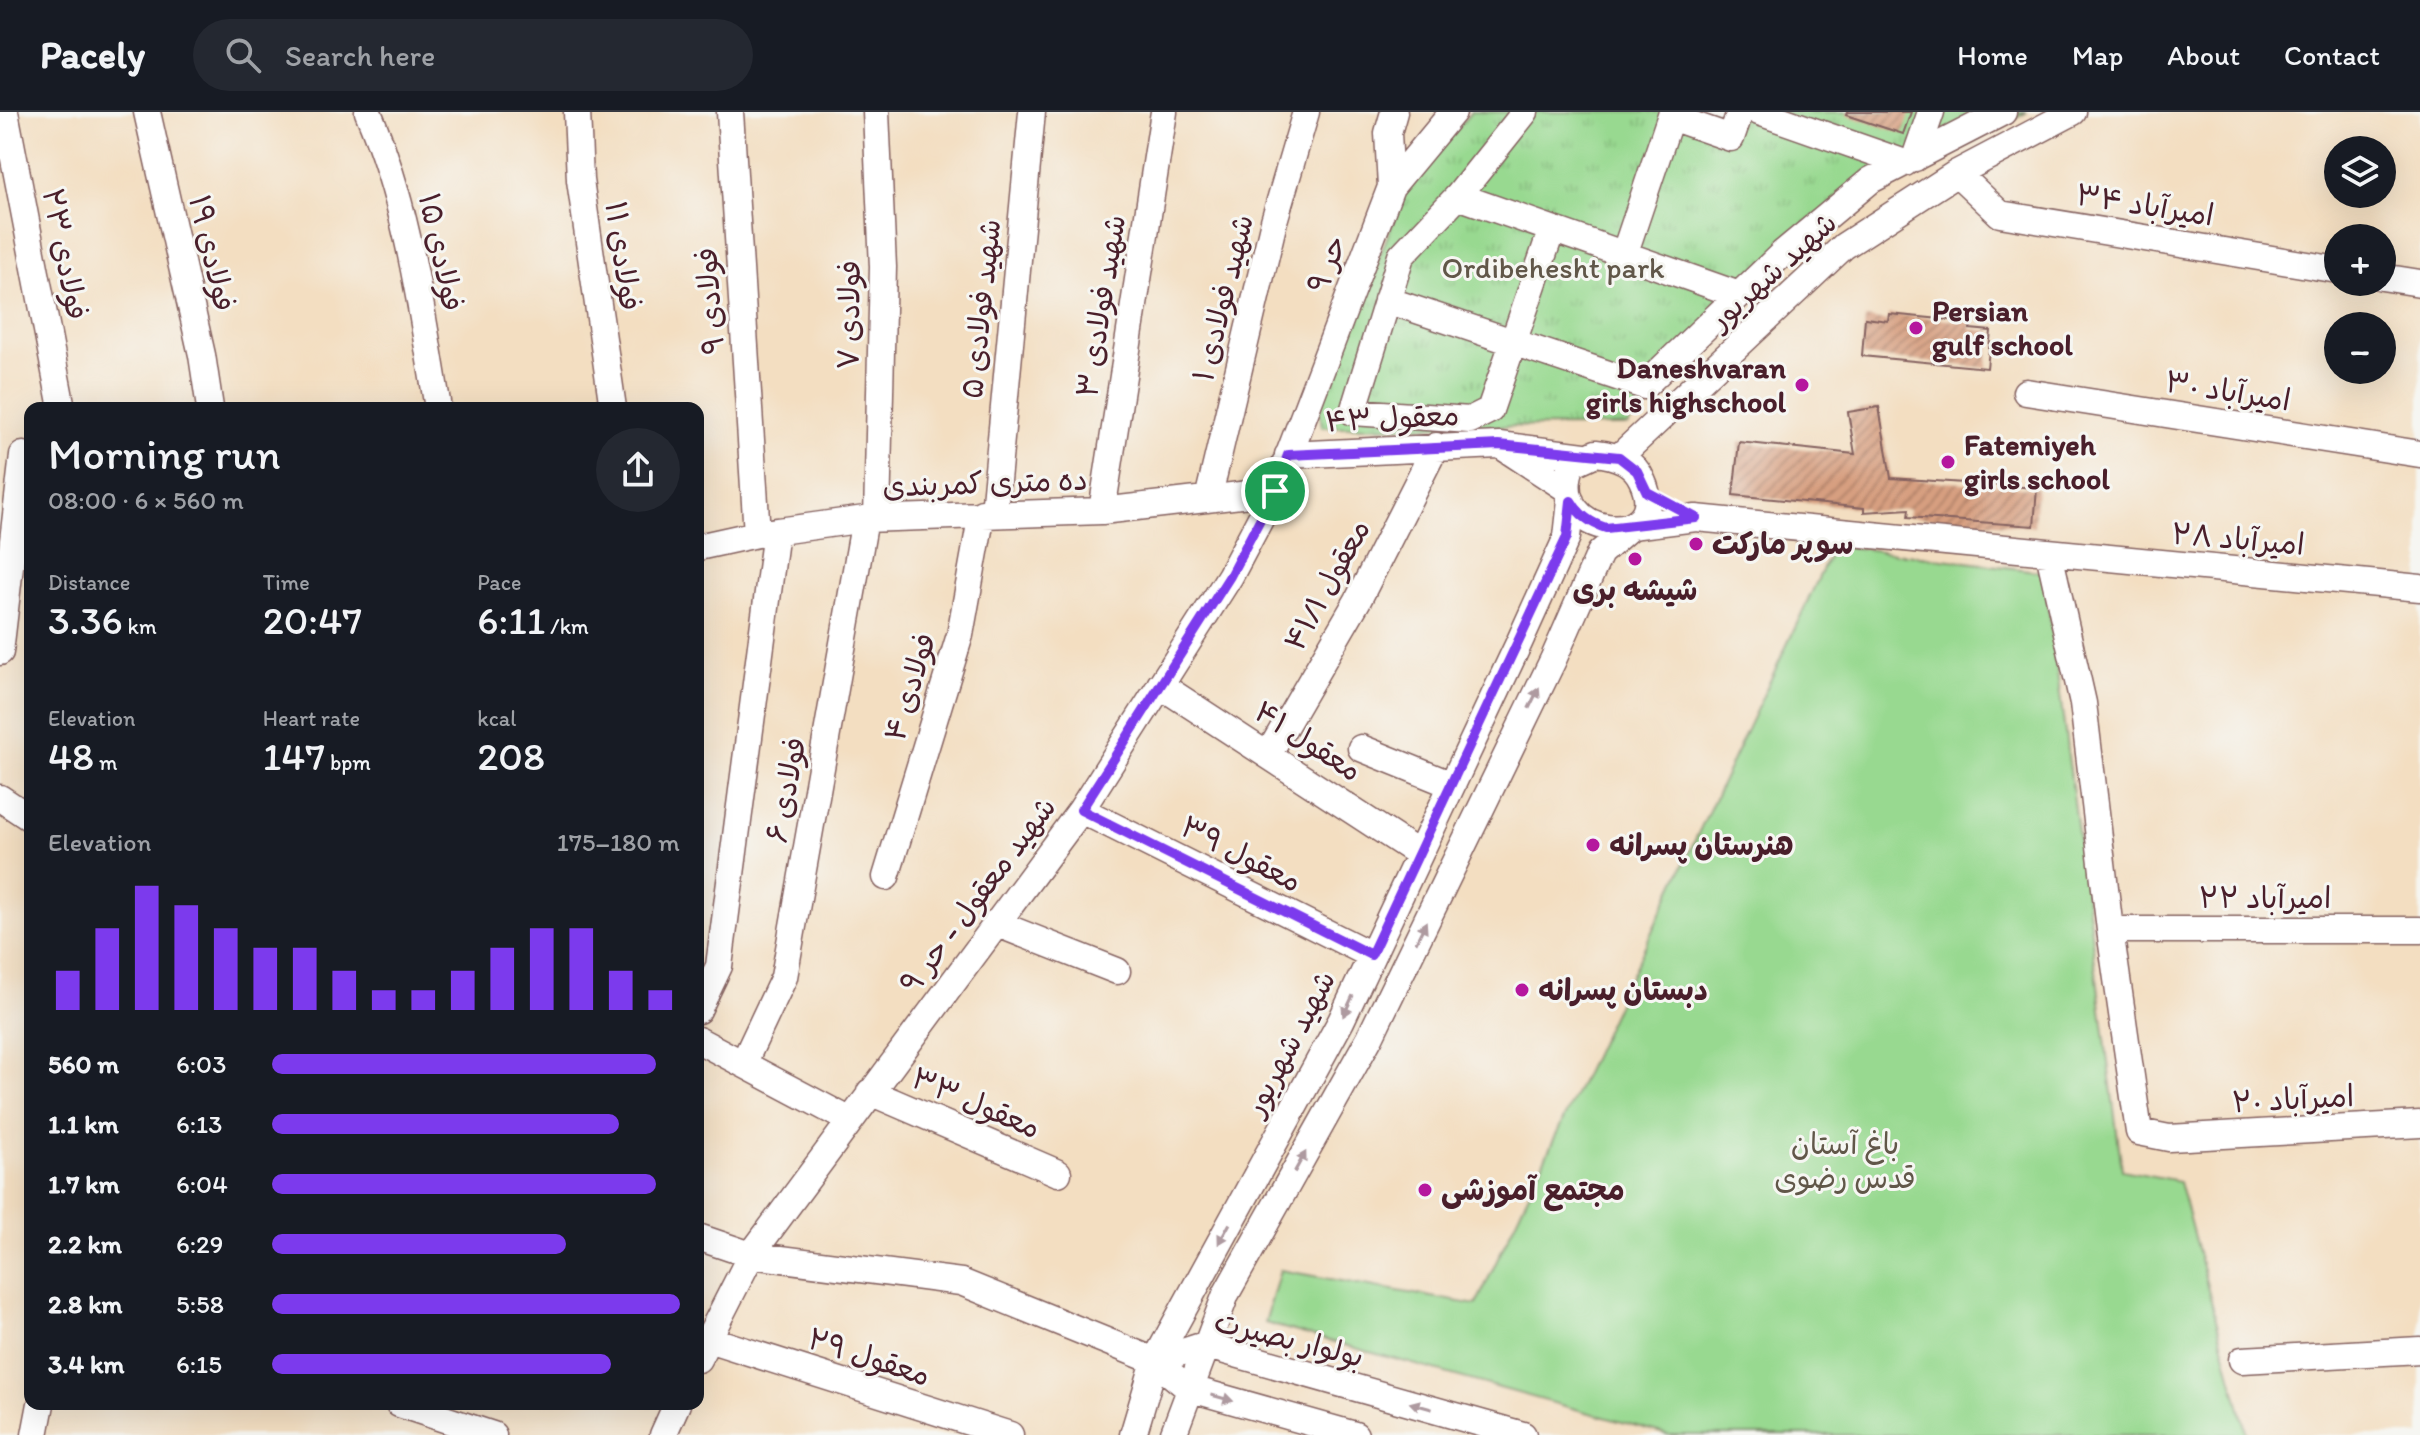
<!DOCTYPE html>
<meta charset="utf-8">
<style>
:root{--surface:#171b24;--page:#242831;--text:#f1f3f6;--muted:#9ea1a6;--line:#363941;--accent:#7c3aed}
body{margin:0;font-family:Itim,"Playpen Sans Arabic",sans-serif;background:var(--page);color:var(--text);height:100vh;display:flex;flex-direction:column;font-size:30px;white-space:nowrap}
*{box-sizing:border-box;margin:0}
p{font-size:26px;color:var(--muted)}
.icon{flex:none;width:44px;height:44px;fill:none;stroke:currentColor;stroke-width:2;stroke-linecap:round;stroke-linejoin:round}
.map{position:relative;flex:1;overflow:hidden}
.sheet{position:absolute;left:24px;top:290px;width:680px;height:1008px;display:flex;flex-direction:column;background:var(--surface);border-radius:16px;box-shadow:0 8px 32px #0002}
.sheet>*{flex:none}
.fabs{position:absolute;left:2324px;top:24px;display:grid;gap:16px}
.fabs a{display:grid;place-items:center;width:72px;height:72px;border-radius:50%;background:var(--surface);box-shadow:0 8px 32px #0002;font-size:40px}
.pin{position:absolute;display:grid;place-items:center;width:68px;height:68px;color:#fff;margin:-34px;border:4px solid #fff;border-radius:50%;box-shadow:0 2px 8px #0007}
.round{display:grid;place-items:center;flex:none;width:84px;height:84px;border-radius:42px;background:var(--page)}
.overview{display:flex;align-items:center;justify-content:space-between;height:136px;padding:0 24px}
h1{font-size:44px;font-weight:600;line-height:60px}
.stats{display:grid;grid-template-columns:repeat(3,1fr);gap:12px;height:136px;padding:8px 24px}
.stats div{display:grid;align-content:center}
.stats b{font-size:40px;font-weight:600}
.stats small{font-size:22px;font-weight:400}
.stats p{font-size:22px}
.chart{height:224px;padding:16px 24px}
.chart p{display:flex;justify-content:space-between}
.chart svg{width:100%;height:144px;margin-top:8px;stroke:var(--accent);stroke-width:6}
ul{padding:0 24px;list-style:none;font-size:26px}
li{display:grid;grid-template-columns:128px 96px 1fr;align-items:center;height:60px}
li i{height:20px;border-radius:10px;background:var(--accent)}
header{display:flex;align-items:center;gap:48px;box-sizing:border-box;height:112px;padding:0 40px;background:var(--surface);border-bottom:2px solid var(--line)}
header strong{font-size:38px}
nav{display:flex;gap:44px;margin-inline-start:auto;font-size:28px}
.search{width:560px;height:72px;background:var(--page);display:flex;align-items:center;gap:20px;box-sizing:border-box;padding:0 28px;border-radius:44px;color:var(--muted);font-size:30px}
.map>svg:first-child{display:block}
</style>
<header>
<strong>Pacely</strong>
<div class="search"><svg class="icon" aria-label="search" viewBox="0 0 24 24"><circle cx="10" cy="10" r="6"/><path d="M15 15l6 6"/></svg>Search here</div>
<nav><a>Home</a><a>Map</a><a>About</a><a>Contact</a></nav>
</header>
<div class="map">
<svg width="2420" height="1323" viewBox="0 0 2420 1323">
<defs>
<pattern id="park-tufts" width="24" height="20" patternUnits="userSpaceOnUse" patternTransform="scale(2)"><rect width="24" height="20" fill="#98d990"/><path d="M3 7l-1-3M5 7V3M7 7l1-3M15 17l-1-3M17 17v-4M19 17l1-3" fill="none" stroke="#84ba7c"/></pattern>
<pattern id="building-hatch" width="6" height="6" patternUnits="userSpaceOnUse" patternTransform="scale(2)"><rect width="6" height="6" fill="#d79f80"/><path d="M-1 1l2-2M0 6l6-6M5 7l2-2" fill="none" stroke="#b08169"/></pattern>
</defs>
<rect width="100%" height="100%" fill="#f6f6f2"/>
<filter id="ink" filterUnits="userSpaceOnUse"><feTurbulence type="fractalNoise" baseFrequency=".0125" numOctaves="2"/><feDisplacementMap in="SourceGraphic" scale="16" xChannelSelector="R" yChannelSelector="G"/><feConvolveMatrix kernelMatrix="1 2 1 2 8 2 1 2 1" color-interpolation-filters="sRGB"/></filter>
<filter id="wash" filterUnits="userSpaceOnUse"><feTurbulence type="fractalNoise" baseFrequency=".006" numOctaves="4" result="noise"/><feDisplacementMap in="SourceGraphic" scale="32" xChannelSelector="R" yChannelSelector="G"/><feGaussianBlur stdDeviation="1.8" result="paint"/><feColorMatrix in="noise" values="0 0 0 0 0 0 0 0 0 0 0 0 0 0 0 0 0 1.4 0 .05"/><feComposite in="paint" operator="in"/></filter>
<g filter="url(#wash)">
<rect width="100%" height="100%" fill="#f3dec1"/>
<path fill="url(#park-tufts)" stroke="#717c5e" stroke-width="2" d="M1471,0H2027L1871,85L1794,147L1627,314L1322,315L1319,296L1406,78Z"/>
<path fill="#98d990" stroke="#717c5e" stroke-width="2" d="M1834,433L2044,460L2122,1058L2179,1069L2247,1323H1669L1265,1211L1280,1158L1476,1193Z"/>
<g id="blocks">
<path fill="url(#building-hatch)" d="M1847,0H1911L1903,22L1846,3Z
M1889,202L1971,210L1970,217L1991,219L1987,256L1862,244L1865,206L1888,209Z
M1879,295L1891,366L2037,376L2034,414L1908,405L1909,397L1864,400V396L1733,383L1739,330L1855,342L1848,300Z"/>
</g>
</g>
<g filter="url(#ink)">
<use href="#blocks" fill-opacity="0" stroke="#856260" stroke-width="2"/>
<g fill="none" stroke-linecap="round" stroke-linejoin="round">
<g stroke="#856260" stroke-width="29">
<path id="minor" d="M5,0L62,296
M147,0L202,243L210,296
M368,0C408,94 421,196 438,296
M577,0L580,68L613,296
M730,0L757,422
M876,0L883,155L877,406
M1525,0L1458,84L1401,144L1353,300L1470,308L1490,298L1552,117
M1759,0L1905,51
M1671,5L1731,26L1740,0
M1915,46L1931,0
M1957,61L2000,102L2338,158
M1391,75L1388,21L1394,0
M1458,84L1739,183
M1624,143L1672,0
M2382,165L2420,171
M1387,188L1644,274L1783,141L1871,68L2003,0
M2026,280L2420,342
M1506,337L1567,377
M1596,341C1615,343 1634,349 1642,368C1675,438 1542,429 1572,352Z
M1288,343L1499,333L1584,344
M1619,345L1844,134L1957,61L2073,0
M1208,387L1274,109L1306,0
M1102,399L1164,0
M994,400L1032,0
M698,435L757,422L865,407L1102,399L1275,379
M2049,441L2083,591L2110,818L2139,1020L2169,1026L2420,1012
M0,540L23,343
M1160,573L1419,742
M1361,636L1452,673
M1269,641L1358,488L1436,334
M0,686L30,706
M1081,698L1371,843
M886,765L960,523L982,401
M995,811L1117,859
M2110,818H2420
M698,898L719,854L776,419
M698,928L849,1008
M743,952L784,865L865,407
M870,980L1058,1061
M698,1125L751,1143L961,1170L1155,1249L1188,1276L1355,1323
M708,1227L1010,1323
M698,1247L751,1143L1081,698L1230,464L1275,379L1391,75L1453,0
M2242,1248L2420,1238
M1155,1249L1204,1233L1523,1323
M399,1292L493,1323
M35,1323L41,1292
M663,1323L677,1292
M1133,1323L1155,1249L1341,909L1518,533L1567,425L1571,389
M1173,1323L1226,1182L1370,925L1553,548L1600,441L1631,414L1696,406L2420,476"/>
</g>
<use href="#minor" stroke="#fff" stroke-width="26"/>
</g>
<defs><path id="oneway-solid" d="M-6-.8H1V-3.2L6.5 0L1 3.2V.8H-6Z" transform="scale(2)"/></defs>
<g fill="#ae9aa0">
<use href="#oneway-solid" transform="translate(1534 586) rotate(-64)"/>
<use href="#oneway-solid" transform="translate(1421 820) rotate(-64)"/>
<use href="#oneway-solid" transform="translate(1348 894) rotate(115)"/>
<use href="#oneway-solid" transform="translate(1300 1050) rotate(-61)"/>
<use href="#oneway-solid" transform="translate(1224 1122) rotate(119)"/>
<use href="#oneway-solid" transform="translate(1222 1286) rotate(16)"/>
<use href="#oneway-solid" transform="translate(1421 1294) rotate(-164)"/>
</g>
</g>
<g fill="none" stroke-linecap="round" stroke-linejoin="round" filter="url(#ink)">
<g stroke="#fff" stroke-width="16">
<path id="route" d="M1499,333L1619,345L1637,359L1647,380L1696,406L1606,416C1590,411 1579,403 1571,389L1567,425L1371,843L1081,698L1230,464L1275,379L1288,343Z"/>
</g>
<use href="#route" stroke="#7c3aed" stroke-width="10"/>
</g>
<g fill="#b5179e" stroke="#f6f6f2" stroke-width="3">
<circle cx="1916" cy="216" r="8"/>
<circle cx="1802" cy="273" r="8"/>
<circle cx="1948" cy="350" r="8"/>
<circle cx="1696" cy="432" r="8"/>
<circle cx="1635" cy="447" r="8"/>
<circle cx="1593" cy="733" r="8"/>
<circle cx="1522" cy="878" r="8"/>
<circle cx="1425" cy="1078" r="8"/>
</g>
<g text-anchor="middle" stroke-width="6" stroke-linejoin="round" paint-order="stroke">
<g font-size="30" fill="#4a1f2b" stroke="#f6f6f2">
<text transform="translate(2145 93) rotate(9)" y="10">امیرآباد ۳۴</text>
<text transform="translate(441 140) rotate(78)" y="10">فولادی ۱۵</text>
<text transform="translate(212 141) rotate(77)" y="10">فولادی ۱۹</text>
<text transform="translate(65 142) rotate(79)" y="10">فولادی ۲۳</text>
<text transform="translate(623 144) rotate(82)" y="10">فولادی ۱۱</text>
<text transform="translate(1327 152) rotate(-69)" y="10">حر ۹</text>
<text transform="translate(1773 159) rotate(-42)" y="10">شهید شهریور</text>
<text transform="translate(1223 186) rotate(-76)" y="10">شهید فولادی ۱</text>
<text transform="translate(710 189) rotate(-94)" y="10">فولادی ۹</text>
<text transform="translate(1101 194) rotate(-81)" y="10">شهید فولادی ۳</text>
<text transform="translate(981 197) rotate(-84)" y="10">شهید فولادی ۵</text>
<text transform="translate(849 203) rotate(-89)" y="10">فولادی ۷</text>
<text transform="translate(2228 279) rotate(9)" y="10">امیرآباد ۳۰</text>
<text transform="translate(1392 306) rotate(-3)" y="10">معقول ۴۳</text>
<text transform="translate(985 371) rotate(-2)" y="10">ده متری کمربندی</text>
<text transform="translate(2238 427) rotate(5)" y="10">امیرآباد ۲۸</text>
<text transform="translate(1327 473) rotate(-61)" y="10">معقول ۴۱/۱</text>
<text transform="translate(910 575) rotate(-73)" y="10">فولادی ۴</text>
<text transform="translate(1308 629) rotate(33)" y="10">معقول ۴۱</text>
<text transform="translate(786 678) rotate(-79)" y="10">فولادی ۶</text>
<text transform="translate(1241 742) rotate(27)" y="10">معقول ۳۹</text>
<text transform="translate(978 783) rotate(-53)" y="10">شهید معقول - حر ۹</text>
<text x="2265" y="796">امیرآباد ۲۲</text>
<text transform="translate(1290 931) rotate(-62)" y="10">شهید شهریور</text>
<text transform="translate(2293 987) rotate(-3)" y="10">امیرآباد ۲۰</text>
<text transform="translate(976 991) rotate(23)" y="10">معقول ۳۳</text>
<text transform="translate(1289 1227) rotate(14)" y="10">بولوار بصیرت</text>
<text transform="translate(869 1245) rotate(18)" y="10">معقول ۲۹</text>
</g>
<g font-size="30" fill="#615749" stroke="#f6f6f2">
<text x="1553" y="166">Ordibehesht park</text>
<text x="1845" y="1042">باغ آستان<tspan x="1845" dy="34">قدس رضوی</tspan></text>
</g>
<g font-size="30" font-weight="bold" fill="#4a1f2b" stroke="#f6f6f2" text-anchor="start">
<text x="1932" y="209">Persian<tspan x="1932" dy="34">gulf school</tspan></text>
<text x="1786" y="266" text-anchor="end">Daneshvaran<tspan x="1786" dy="34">girls highschool</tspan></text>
<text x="1964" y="343">Fatemiyeh<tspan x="1964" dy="34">girls school</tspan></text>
<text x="1712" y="442">سوپر مارکت</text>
<text x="1635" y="488" text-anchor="middle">شیشه بری</text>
<text x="1609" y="743">هنرستان پسرانه</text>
<text x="1538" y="888">دبستان پسرانه</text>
<text x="1441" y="1088">مجتمع آموزشی</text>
</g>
</g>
</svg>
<div class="fabs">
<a><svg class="icon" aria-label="layers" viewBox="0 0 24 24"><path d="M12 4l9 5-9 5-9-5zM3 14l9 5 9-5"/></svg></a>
<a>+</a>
<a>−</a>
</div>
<div class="pin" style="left:1275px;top:379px;background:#1e9e55"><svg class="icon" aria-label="arrive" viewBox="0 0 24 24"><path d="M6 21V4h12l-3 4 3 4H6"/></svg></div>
<section class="sheet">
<div class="overview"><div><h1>Morning run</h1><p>08:00 · 6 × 560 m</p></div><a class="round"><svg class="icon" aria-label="share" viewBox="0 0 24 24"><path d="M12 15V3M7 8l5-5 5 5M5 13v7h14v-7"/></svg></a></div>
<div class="stats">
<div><p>Distance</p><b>3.36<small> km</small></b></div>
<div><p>Time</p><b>20:47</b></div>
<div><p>Pace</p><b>6:11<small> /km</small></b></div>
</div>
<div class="stats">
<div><p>Elevation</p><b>48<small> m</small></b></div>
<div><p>Heart rate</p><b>147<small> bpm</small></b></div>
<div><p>kcal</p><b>208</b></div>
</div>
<div class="chart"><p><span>Elevation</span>175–180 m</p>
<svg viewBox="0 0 160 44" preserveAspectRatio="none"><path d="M5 44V32M15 44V19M25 44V6M35 44V12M45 44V19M55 44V25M65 44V25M75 44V32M85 44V38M95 44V38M105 44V32M115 44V25M125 44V19M135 44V19M145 44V32M155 44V38"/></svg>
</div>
<ul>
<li><b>560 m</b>6:03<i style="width:94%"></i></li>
<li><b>1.1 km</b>6:13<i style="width:85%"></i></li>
<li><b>1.7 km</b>6:04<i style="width:94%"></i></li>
<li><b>2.2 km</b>6:29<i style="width:72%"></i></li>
<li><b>2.8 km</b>5:58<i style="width:100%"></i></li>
<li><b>3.4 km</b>6:15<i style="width:83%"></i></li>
</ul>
</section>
</div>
